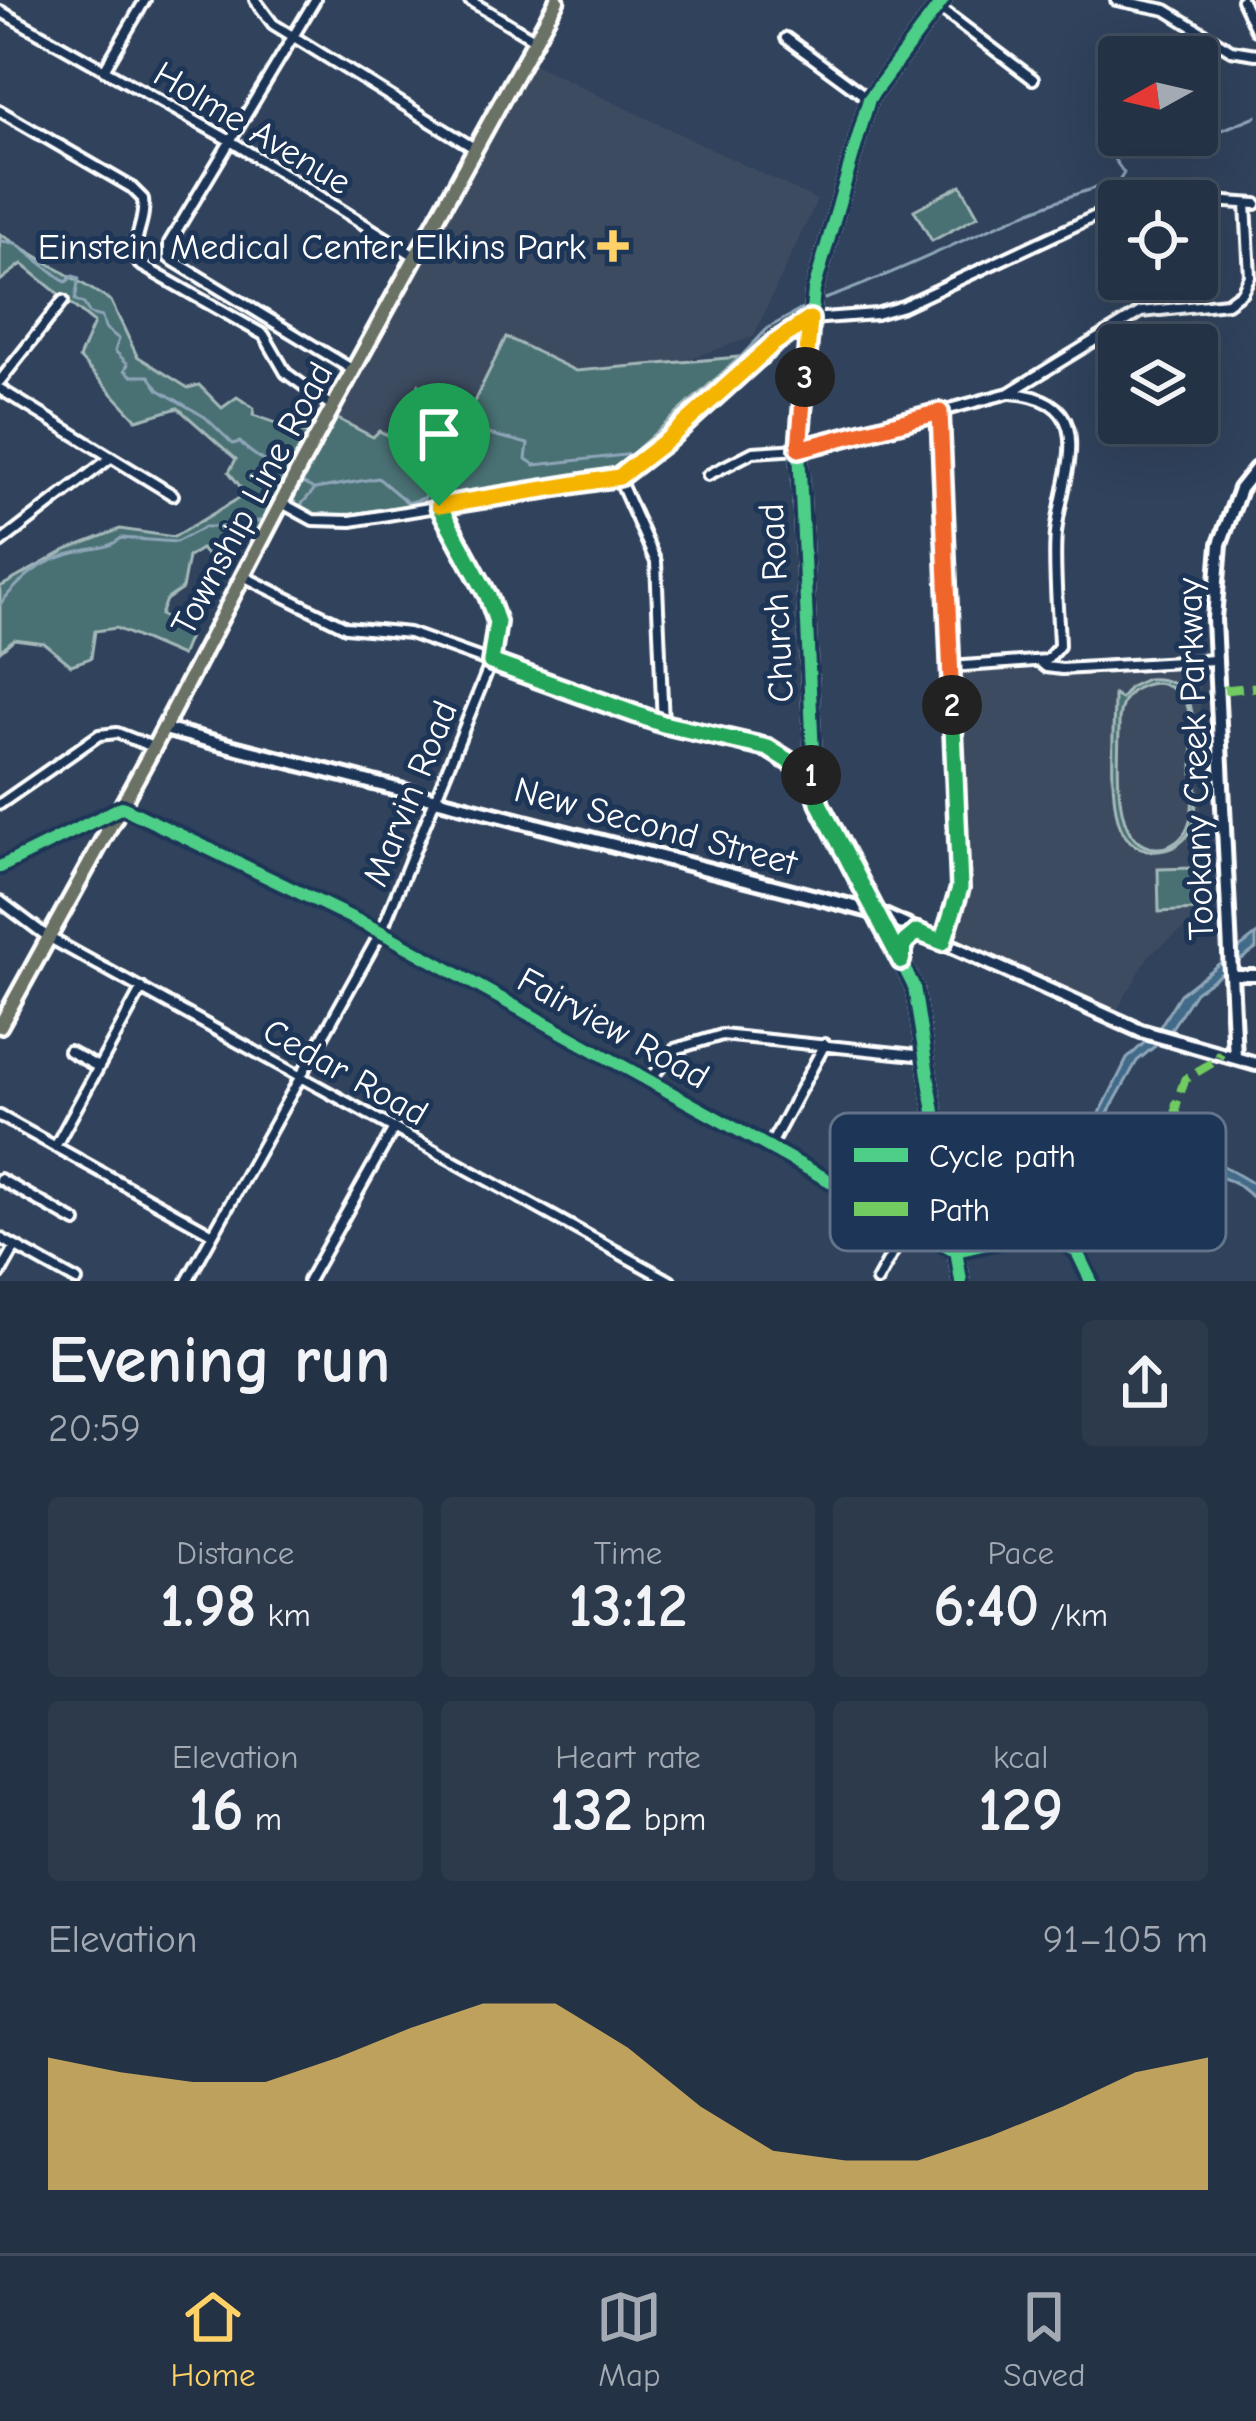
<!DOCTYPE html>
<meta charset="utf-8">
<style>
:root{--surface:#243245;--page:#2c3a4c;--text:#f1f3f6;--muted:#a3aab3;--line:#414d5e;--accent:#ffd166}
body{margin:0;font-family:"Comic Neue",sans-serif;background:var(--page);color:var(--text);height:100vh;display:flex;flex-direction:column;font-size:45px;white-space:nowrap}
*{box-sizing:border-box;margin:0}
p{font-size:39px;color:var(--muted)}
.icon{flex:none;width:66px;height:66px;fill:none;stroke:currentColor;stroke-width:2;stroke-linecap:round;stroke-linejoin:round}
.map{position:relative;height:1281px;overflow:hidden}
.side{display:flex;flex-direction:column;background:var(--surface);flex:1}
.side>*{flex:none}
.needle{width:78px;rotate:262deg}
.controls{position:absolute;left:1098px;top:36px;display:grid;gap:24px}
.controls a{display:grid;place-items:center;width:120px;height:120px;border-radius:12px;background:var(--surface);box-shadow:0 12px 48px #0002,0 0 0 3px var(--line);font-size:60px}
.pin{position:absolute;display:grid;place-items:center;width:102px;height:102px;color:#fff;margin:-123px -51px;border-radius:50% 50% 50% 0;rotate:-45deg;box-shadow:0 0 12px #0007}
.pin .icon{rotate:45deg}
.km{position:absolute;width:60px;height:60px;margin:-30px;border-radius:50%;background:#222;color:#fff;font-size:33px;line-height:60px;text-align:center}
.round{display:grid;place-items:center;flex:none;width:126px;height:126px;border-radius:12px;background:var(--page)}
.head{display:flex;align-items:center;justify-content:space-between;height:204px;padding:0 48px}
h1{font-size:66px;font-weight:600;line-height:90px}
.stats{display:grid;grid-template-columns:repeat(3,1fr);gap:18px;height:204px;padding:12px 48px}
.stats div{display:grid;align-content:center;border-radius:12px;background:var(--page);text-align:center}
.stats b{font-size:60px;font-weight:600}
.stats small{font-size:33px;font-weight:400}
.stats p{font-size:33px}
.chart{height:336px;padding:24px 48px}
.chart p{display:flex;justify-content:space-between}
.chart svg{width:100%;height:216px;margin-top:12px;fill:var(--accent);opacity:.7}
.menu{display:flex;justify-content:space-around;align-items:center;height:168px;border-top:3px solid var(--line);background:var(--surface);font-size:33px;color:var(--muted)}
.menu a{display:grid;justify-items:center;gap:6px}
.menu .selected{color:var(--accent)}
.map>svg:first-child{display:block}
</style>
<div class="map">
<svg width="1256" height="1281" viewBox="0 0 1256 1281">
<rect width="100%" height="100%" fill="#30425c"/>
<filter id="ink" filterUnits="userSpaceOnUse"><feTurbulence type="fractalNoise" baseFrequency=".00833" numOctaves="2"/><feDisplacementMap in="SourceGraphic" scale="24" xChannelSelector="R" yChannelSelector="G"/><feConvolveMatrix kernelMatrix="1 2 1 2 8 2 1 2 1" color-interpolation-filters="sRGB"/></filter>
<g filter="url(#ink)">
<path fill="#3e4b60" d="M534,64L817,200L753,337L658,369L381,445L329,436Z
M1200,668L1201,916L1150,954L1117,1010L955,936L965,898L957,672Z"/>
<path fill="#497073" stroke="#a4b8b9" stroke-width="3" fill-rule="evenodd" d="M961,185L978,216L932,241L914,210Z
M0,234L111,301L137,356L188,388L199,385L222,408L237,397L254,408L253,415L322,439L336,418L373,437L379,431L392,437L419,385L437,415L453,419L469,412L506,337L576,371L740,357L614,470L352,514L318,516L292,506L253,536L230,534L235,551L226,560L211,561L201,549L188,557L182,589L166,600L160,615L190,634L181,656L116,628L95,631L91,658L71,665L44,643L14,639L0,651V587L66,550L120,529L174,537L246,494L229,472L236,459L178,408L137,420L79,358L94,323L22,264L0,281Z
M1147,679C1163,678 1178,682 1187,697C1197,713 1200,809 1192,827C1181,855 1141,860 1124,834C1107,807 1114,729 1114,695L1121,699L1130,687ZM1159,683C1172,687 1182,692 1187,705C1194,723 1196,811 1188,827C1183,839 1172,847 1159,848C1107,851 1120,753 1119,719C1121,696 1136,683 1159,683Z
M1194,868L1196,910L1159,912L1158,869Z"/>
<path fill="#426b89" stroke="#8ea6b8" stroke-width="3" d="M1256,935V949L1195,992L1166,1037L1137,1061L1104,1120L1111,1129H1160L1256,1185V1200L1234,1182L1196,1168L1155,1143L1131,1139H1098L1097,1119L1127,1059L1158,1030L1180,994Z"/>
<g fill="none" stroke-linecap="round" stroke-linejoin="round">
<path stroke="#8ea6b8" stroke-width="3" d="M1197,106L1210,135L1256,116
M0,241L15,243L66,282L73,276L79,278L75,300L84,304L90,314L102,317L105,328L119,339L115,351L128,364L125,370L132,376H149L159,390L205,417L233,444L240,442C251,456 268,460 281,475
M825,299C925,264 1016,208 1119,181L1124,173L1109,152L1119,125
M304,484L314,489
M299,507L315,489L378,478L408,503L424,498L431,485L423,464L452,458L469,429C490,435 507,438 528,444L526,459L535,465L634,454L712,387L768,328L802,309
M0,604C25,574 43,559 83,551C98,547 109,549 121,538L176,542L205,527H239L262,520"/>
<g stroke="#fff" stroke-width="16">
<path id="street" d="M255,0L273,24L474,148
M315,0L169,243V258L353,370
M469,0L534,39
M1116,0L1166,10L1231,50L1256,54
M1242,0L1256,30
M938,7L1033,79
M0,11L229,140L415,256
M786,38L869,99
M104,70L145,0
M0,111L131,187L143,199C146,227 130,235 139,264L264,335L286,373L333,407
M1128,201L1154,197L1256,204
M0,381L63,301
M0,389L173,495
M940,412L960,888L943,941
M708,475L753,452L799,449L1009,393L1141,312L1227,303L1242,292L1250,276L1246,204
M618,477L656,562L663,724
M282,503L313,520L351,521L618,477L667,440L774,343L810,319L876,314L903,306L1119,205
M0,543L109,459
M243,576L346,627L409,633L663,724L768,748L813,776
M1039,661L1046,667L1062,669L1214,660
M950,667L1047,660L1059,646C1058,609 1053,569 1056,533C1062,474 1103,400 1011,393
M0,804L99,735L117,733L153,747
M0,867L122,807L381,932L956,1251L1047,1230L1077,1252L1091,1281
M0,901L48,937L670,1281
M1231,975H1256
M69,1051L98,1067
M649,1081L675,1049L722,1035L925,1056
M0,1116L213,1234
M770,1146L825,1044
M55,1147L142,988
M0,1179L76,1222
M845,1190L863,1158
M0,1238L77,1281
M0,1274L15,1247
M187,1281L381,932L491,662L497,622L487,596L439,506
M308,1281L394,1128
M877,1281L908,1225"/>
</g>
<g stroke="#fff" stroke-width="20">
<path id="secondary" d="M943,0L869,99L814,290L799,449L814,777L821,805L914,987L961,1281
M164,729L878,913L1141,1031L1256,1064
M1235,1057L1214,619L1220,544L1240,489L1256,469"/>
</g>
<g stroke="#fff" stroke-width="21">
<path id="primary" d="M0,1026L154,747L302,463L557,0"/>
</g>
<use href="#street" stroke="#1d3557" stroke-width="8"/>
<use href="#secondary" stroke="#1d3557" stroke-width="10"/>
<use href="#primary" stroke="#6b7165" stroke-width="12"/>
<path stroke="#71cb61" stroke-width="9" stroke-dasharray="18 9" stroke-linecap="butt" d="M1224,690L1256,687
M1178,1145L1176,1105L1185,1079L1217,1060L1221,1053"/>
<g stroke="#1d3557" stroke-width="20">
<path id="cycleway" d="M943,0L869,99L814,290L799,449L814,777L821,805L914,987L961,1281
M0,867L122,807L381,932L956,1251L1047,1230L1077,1252L1091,1281"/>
</g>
<use href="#cycleway" stroke="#4dcf88" stroke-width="12"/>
</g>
</g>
<g fill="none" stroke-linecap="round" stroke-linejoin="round" filter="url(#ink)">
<g stroke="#fff" stroke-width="24">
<path id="split-1" d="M439,506L488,596L497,622L491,662L663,724L768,748L811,775"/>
</g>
<g stroke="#fff" stroke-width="24">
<path id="split-2" d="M811,775L820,805L901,961L905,942L917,932L943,942L960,888L952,705"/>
</g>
<g stroke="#fff" stroke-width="24">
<path id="split-3" d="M805,377L799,449L940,412L952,705"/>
</g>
<g stroke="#fff" stroke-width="24">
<path id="split-4" d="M439,506L619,477L667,440L774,343L810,319L805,377"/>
</g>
<use href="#split-1" stroke="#22a559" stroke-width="15"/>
<use href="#split-2" stroke="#22a559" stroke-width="15"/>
<use href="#split-3" stroke="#f0652b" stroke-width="15"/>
<use href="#split-4" stroke="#f5b400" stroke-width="15"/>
</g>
<path fill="#ffd166" stroke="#1d3557" stroke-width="4.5" d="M607 228h12v12h12v12h-12v12h-12v-12h-12v-12h12z"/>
<g text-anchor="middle" stroke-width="10" stroke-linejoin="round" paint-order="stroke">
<g font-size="36" fill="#fff" stroke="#1d3557">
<text transform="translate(253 127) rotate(31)" y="13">Holme Avenue</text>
<text transform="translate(251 498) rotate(-62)" y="13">Township Line Road</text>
<text transform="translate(775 603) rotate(-93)" y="13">Church Road</text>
<text transform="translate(1194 759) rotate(-92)" y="13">Tookany Creek Parkway</text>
<text transform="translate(409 793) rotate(-68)" y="13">Marvin Road</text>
<text transform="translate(656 825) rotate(15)" y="13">New Second Street</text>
<text transform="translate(614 1027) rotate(29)" y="13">Fairview Road</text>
<text transform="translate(346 1071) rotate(29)" y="13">Cedar Road</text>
</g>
<g font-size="36" fill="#fff" stroke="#1d3557" text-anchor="end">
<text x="586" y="259">Einstein Medical Center Elkins Park</text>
</g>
</g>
<rect x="830" y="1113" width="396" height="138" rx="18" fill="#1d3557" stroke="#617289" stroke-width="3"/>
<rect x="854" y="1148" width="54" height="14" fill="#4dcf88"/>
<rect x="854" y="1202" width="54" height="14" fill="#71cb61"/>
<g font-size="33" fill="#fff">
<text x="929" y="1167">Cycle path</text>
<text x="929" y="1221">Path</text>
</g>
</svg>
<div class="controls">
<a><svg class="needle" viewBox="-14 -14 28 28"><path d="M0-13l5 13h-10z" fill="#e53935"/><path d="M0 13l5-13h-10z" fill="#a3aab3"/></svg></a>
<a><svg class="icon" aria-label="locate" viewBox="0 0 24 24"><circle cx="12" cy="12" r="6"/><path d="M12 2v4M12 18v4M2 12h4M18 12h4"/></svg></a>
<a><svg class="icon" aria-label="layers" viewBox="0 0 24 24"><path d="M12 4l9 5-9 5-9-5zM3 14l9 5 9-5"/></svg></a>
</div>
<div class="pin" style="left:439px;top:506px;background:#1e9e55"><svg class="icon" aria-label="arrive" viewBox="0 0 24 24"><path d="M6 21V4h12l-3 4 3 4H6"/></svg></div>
<b class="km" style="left:811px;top:775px">1</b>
<b class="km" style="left:952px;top:705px">2</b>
<b class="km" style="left:805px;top:377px">3</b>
</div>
<section class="side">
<div class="head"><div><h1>Evening run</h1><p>20:59</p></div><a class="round"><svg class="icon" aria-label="share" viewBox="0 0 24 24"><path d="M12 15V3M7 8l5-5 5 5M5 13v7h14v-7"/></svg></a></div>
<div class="stats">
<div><p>Distance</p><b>1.98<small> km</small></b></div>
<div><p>Time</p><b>13:12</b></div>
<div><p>Pace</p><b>6:40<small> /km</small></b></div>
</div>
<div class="stats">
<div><p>Elevation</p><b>16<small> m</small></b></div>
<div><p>Heart rate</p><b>132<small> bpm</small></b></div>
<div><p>kcal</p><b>129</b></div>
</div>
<div class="chart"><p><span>Elevation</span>91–105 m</p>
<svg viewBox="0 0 160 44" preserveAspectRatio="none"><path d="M0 44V17L10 20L20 22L30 22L40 17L50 11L60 6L70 6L80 15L90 27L100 36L110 38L120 38L130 33L140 27L150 20L160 17V44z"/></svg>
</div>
</section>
<nav class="menu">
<a class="selected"><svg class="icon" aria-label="home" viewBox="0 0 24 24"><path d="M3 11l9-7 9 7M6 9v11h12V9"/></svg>Home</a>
<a><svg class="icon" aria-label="map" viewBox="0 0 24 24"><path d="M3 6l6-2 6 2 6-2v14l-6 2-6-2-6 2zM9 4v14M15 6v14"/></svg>Map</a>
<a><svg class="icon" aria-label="saved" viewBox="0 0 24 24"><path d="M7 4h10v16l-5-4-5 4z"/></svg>Saved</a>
</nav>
